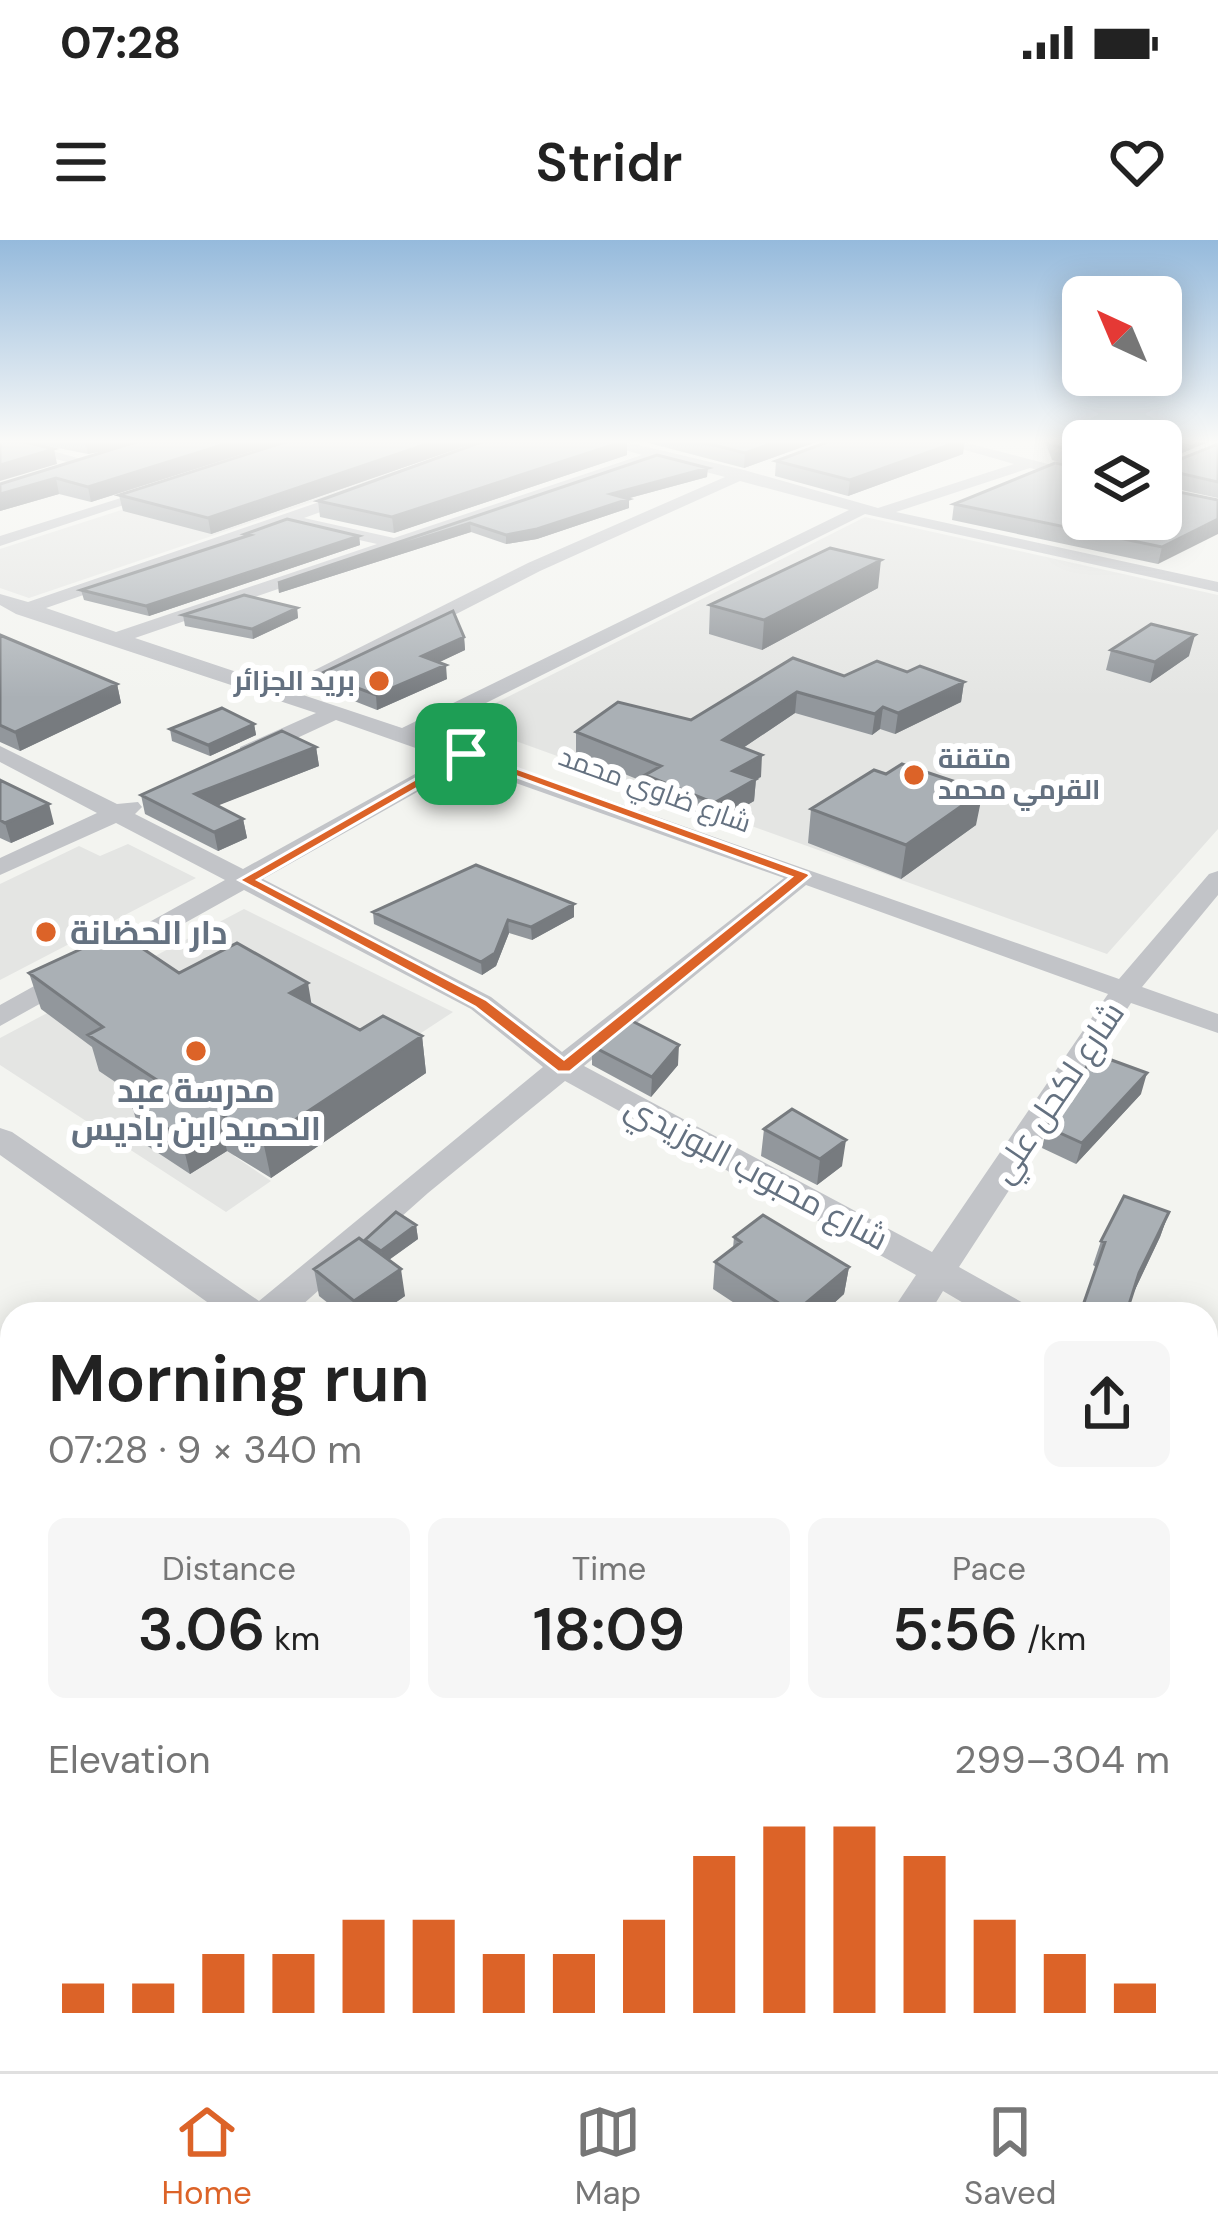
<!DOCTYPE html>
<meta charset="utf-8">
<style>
:root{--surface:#fff;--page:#f6f6f6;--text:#222;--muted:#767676;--line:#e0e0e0;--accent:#dc6328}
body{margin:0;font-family:"DM Sans",Cairo,sans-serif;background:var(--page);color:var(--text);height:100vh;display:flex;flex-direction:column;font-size:45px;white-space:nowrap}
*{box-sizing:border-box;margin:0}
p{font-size:39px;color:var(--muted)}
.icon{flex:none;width:66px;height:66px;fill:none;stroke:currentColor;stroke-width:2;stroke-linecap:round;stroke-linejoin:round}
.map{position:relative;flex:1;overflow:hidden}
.side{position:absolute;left:0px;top:1062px;width:1218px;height:771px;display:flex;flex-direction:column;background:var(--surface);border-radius:36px 36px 0 0;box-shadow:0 6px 30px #0003}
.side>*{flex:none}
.needle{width:78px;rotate:316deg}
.buttons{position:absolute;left:1062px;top:36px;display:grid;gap:24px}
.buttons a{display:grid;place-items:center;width:120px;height:120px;border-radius:18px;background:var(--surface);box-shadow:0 6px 30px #0003;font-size:60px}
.pin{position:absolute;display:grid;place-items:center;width:102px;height:102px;color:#fff;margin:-51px;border-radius:24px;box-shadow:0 6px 18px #0006}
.round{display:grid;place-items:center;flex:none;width:126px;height:126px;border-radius:18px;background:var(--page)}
.headline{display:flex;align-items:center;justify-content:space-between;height:204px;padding:0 48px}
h1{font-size:66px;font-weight:600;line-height:90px}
.metrics{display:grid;grid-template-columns:repeat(3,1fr);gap:18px;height:204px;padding:12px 48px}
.metrics div{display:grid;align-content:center;border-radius:18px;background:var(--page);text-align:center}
.metrics b{font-size:60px;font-weight:600}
.metrics small{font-size:33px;font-weight:400}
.metrics p{font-size:33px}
.chart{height:336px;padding:24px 48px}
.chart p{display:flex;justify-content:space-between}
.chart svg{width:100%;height:216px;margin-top:12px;stroke:var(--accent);stroke-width:6}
.status{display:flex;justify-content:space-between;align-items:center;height:84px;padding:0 60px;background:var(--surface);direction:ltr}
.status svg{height:33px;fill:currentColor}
header{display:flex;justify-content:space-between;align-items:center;height:156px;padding:0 48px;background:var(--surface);font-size:54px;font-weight:600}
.tabs{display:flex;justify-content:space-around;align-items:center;height:168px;border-top:3px solid var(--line);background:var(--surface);font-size:33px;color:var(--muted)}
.tabs a{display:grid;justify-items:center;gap:6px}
.tabs .current{color:var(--accent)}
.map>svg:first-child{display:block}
</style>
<div class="status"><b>07:28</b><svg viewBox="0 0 49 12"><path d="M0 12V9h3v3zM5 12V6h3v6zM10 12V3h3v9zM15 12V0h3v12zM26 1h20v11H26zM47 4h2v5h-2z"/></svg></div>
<header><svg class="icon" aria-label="menu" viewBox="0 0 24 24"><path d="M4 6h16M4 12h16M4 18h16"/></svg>Stridr<svg class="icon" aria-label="heart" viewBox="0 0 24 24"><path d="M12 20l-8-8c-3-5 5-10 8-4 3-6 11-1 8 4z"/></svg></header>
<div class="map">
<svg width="1218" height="1831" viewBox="0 0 1218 1831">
<rect width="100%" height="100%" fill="#f3f4f0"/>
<path fill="#e4e5e3" d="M305,211L401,232L29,358L0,348V309Z
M865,277L1218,355V589L1107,714L460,481Z
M128,604L196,638L0,740V644L79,606L100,616Z
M244,669L453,772L234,916L271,941L226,972L0,825V798Z"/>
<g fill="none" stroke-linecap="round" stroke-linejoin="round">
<path fill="#c2c4c8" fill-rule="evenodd" d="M0,201H18L98,224L91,228L0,205Z
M597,201H622L744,230L878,268L1014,224L934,201H959L1083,233V241L1030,228L896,272L1218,342V352L865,274L422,495L475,509L478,514L1119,739L1209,634L1218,631V655L1142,747L1218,774V793L1131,763L959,1027L1025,1064L1031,1074H982L943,1051L929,1074H890L916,1035L565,841L428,953L292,1074H224L0,915V888L12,892L259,1061L543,827L471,769L244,650L0,786V765L225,640L116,583L0,635V618L97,573L0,522V506L117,564L138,562L142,567L135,574L243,629L444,518L336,480L256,517H240V507L316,473L16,374L0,365V354L28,362L360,248L368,253L365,256L304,278L394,298L642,215ZM657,219L725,237L528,323L281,447L135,398ZM740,241L849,270L402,488L300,454L540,331ZM288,284L377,304L116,392L46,368ZM465,525L784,638L562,812L491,757L263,639ZM806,645L1108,754L932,1012L584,826Z
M159,246L172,249L0,306V296Z
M1206,1175L1218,1179V1214L1206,1210Z
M12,1257V1298L0,1302V1261Z
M0,1423L12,1428V1478L0,1474Z
M337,1821H399L394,1831H333Z
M508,1821H572L576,1831H513Z"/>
</g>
<path fill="#92979c" d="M24,201H284L91,262L59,254L0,271V244L110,210L88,214Z
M288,201H480L211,294L123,271L119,255Z
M627,201V215L394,293L320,277L318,261Z
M641,201H819L744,228Z
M1045,201H1083V279L1161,201H1210L1162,222L1166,225L1218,204V258L1163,246L1164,249L1218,260L1158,324L952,280L954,264L1072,226L1052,220Z
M963,214L848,256L775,236L776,221Z
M657,215L707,237L626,259H629V268L537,299L506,304L471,292L279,353L278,343Z
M245,294L359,296L360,305L149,376L84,360L81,350L245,297Z
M878,348L762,410L709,394L710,365Z
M297,368L298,378L253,399L185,386L183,375Z
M0,395L117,444L121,463L20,511L0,502Z
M464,397L465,410L439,422L447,439L377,470L321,448L320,434Z
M1111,410L1189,416L1150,443L1106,430Z
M907,432L964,442L961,462L895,494L880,489L872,495L795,473L743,508L761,537L756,539L754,561L713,585L644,557V542L576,514V492L691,480L844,436Z
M254,484L256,495L210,516L172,501L170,489Z
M316,507L319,526L218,565L243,579L247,598L218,611L145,574L141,555Z
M886,534L976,585L901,639L808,603L811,569Z
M0,540L54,584L11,603L0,598Z
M574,664V677L532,700L509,693L496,726L482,735L374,684L373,672Z
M29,733H179L360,790L422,796L426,833L271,938L227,911L190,934L143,903L132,866L142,860L99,831L92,807L41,769Z
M592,806L678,825L651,857L592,825Z
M1141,854L1076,924L1042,908L1047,887Z
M764,889L842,926L817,945L761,916Z
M1169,972L1160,997L1132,1056L1093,1025L1101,1001Z
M416,985L418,999L389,1020L405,1056L379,1074H342L319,1056L314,1029L365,1002V1000Z
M734,997L849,1027L844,1054L822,1074H751L713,1049L715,1022L733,1008Z
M1218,1504V1695L1206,1688V1531Z"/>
<path fill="#777b7f" d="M85,201H157L88,214Z
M235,201H284L91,262L88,247Z
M436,201H480L211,294L208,278Z
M627,201V215L394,293L392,277Z
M779,201H819L744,228L745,213Z
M960,201H965L963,214L848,256L850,240Z
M1179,201H1210L1161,222L1163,208Z
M54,209L57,224L0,241V225Z
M708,228L707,237L611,263V254Z
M56,238L59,254L0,271V254Z
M629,259V268L537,299L506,304V295Z
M1218,279V294L1158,324L1162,307Z
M470,283L471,292L279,353L278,343Z
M359,296L360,305L149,376L146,366Z
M881,320L878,348L762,410L764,380Z
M297,368L298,378L253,399L252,389Z
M1195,395L1189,416L1150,443L1155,422Z
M464,397L465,410L423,430L422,416Z
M446,425L447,439L377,470L376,455Z
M964,442L961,462L895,494L898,473Z
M117,444L121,463L20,511L15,492Z
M797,452L795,473L722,522L723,500Z
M883,467L880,489L872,495L875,474Z
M254,484L256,495L210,516L208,505Z
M316,507L319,526L199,573L195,554Z
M762,515L761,537L756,539L754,561L713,585L714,563L733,531Z
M983,551L976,585L901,639L906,605Z
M49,564L54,584L11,603L5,583Z
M243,579L247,598L218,611L214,592Z
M574,664V677L532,700L531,687Z
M508,680L509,693L496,726L482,735L481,722Z
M308,743L314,779L290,753Z
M422,796L426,833L271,938L263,901Z
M679,805L678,825L651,857L652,837Z
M1147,833L1141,854L1076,924L1082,903Z
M219,873L227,911L190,934L181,897Z
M846,900L842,926L817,945L820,919Z
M1169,972L1160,997L1131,1058L1139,1033Z
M416,985L418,999L383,1024L381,1011Z
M849,1027L844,1054L822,1074H794Z
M401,1029L405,1056L379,1074H356L354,1061Z"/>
<path fill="#aab0b5" stroke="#777b7f" stroke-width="3" d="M0,201H21L54,209L0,225Z
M139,201H235L88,247L56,238L0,254V244Z
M288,201H436L208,278L119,255Z
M484,201H625L392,277L318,261Z
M698,201H779L745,213Z
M830,201H960L850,240L776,221Z
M1053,201H1083V213L1055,206Z
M1161,201H1179L1163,208L1161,216Z
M1218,204V242L1166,230L1161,234V222L1166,225Z
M657,215L708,228L611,254L629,259L537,289L506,295L470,283L278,343Z
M1055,223L1083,228V279H1161V238L1164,249L1218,260V279L1162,307L954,264Z
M287,279L359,296L146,366L81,350L250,295L245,294Z
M830,308L881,320L764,380L710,365Z
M244,355L297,368L252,389L183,375Z
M453,371L464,397L422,416L446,425L376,455L320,434Z
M1151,384L1195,395L1155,422L1111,410Z
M0,395L117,444L15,492L0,485Z
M793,418L844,436L877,421L907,432L920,426L964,442L898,473L883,467L875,474L797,452L723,500L762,515L733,531L756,539L714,563L645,535L661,526L576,492L618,462L691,480Z
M222,468L254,484L208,505L170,489Z
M282,491L316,507L195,554L243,579L214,592L141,555Z
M902,524L983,551L906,605L811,569L874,530L886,534Z
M0,540L49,564L5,583L0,580Z
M476,625L574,664L531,687L508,680L495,713L481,722L373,672Z
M118,692L179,733L237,703L308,743L290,753L360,790L383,776L422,796L263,901L219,873L181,897L132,866L166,846L88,795L103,787L29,733Z
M630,780L679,805L652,837L592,806Z
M1095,814L1147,833L1082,903L1047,887Z
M792,869L846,900L820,919L764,889Z
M1124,956L1169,972L1139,1033L1126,1074H1080L1105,1002L1101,1001Z
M396,972L416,985L381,1011L365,1000Z
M763,975L849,1027L794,1073L715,1022L741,1002L734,997Z
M359,998L401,1029L354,1061L314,1029Z
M1218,1512V1662L1206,1655V1541Z"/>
<linearGradient id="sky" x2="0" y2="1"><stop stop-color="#95badc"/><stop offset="0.44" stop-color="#fafaf8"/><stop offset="1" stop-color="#fafaf8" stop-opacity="0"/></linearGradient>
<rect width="1218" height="458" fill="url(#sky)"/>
<path fill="#dc6328" stroke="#fff" stroke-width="3" fill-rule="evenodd" d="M466,510L808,633L810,636L570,832H558L475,767L239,640ZM468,519L791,637L564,819L487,760L258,640Z"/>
<g fill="#dc6328" stroke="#fff" stroke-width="4.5">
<circle cx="379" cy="441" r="12"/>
<circle cx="914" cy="535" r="12"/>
<circle cx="46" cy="692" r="12"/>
<circle cx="196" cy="811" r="12"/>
</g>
<g text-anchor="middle" stroke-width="12" stroke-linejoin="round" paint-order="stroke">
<g font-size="27" font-weight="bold" fill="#647180" stroke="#fff" text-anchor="end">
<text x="355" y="450">بريد الجزائر</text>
<text x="938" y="528" text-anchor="start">متقنة<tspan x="938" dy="31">القرمي محمد</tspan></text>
</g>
<g font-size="27" fill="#647180" stroke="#fff">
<text transform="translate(655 550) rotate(20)" y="9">شارع ضاوي محمد</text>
</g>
<g font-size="33" font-weight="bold" fill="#647180" stroke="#fff" text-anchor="start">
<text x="70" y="704">دار الحضانة</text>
<text x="196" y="862" text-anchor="middle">مدرسة عبد<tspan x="196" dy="38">الحميد ابن باديس</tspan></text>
</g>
<g font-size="33" fill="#647180" stroke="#fff">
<text transform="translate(1057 852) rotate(-56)" y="12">شارع لكحل علي</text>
<text transform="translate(757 932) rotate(28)" y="12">شارع محبوب البوزيدي</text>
</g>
</g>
</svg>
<div class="buttons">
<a><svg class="needle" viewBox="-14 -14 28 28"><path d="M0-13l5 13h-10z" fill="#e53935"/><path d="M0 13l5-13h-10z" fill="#767676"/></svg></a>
<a><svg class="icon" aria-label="layers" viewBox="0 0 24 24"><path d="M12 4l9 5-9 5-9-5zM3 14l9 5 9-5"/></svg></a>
</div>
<div class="pin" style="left:466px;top:514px;background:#1e9e55"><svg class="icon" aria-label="arrive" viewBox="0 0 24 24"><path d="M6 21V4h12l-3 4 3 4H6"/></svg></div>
<section class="side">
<div class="headline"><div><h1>Morning run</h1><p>07:28 · 9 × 340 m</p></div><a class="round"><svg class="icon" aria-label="share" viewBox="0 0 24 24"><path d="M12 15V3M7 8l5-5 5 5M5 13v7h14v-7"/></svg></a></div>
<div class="metrics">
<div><p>Distance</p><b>3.06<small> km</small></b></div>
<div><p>Time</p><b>18:09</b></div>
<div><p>Pace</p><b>5:56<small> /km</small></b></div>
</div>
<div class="chart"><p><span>Elevation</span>299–304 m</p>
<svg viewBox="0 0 160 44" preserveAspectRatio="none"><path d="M5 44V38M15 44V38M25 44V32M35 44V32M45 44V25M55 44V25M65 44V32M75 44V32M85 44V25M95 44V12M105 44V6M115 44V6M125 44V12M135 44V25M145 44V32M155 44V38"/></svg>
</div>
</section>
</div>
<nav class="tabs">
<a class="current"><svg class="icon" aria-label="home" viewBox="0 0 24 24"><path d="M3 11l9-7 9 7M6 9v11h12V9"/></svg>Home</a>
<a><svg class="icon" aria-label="map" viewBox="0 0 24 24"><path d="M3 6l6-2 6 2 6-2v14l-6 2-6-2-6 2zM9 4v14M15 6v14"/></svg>Map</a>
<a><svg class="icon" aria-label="saved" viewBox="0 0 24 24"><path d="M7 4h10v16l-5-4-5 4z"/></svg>Saved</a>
</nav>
